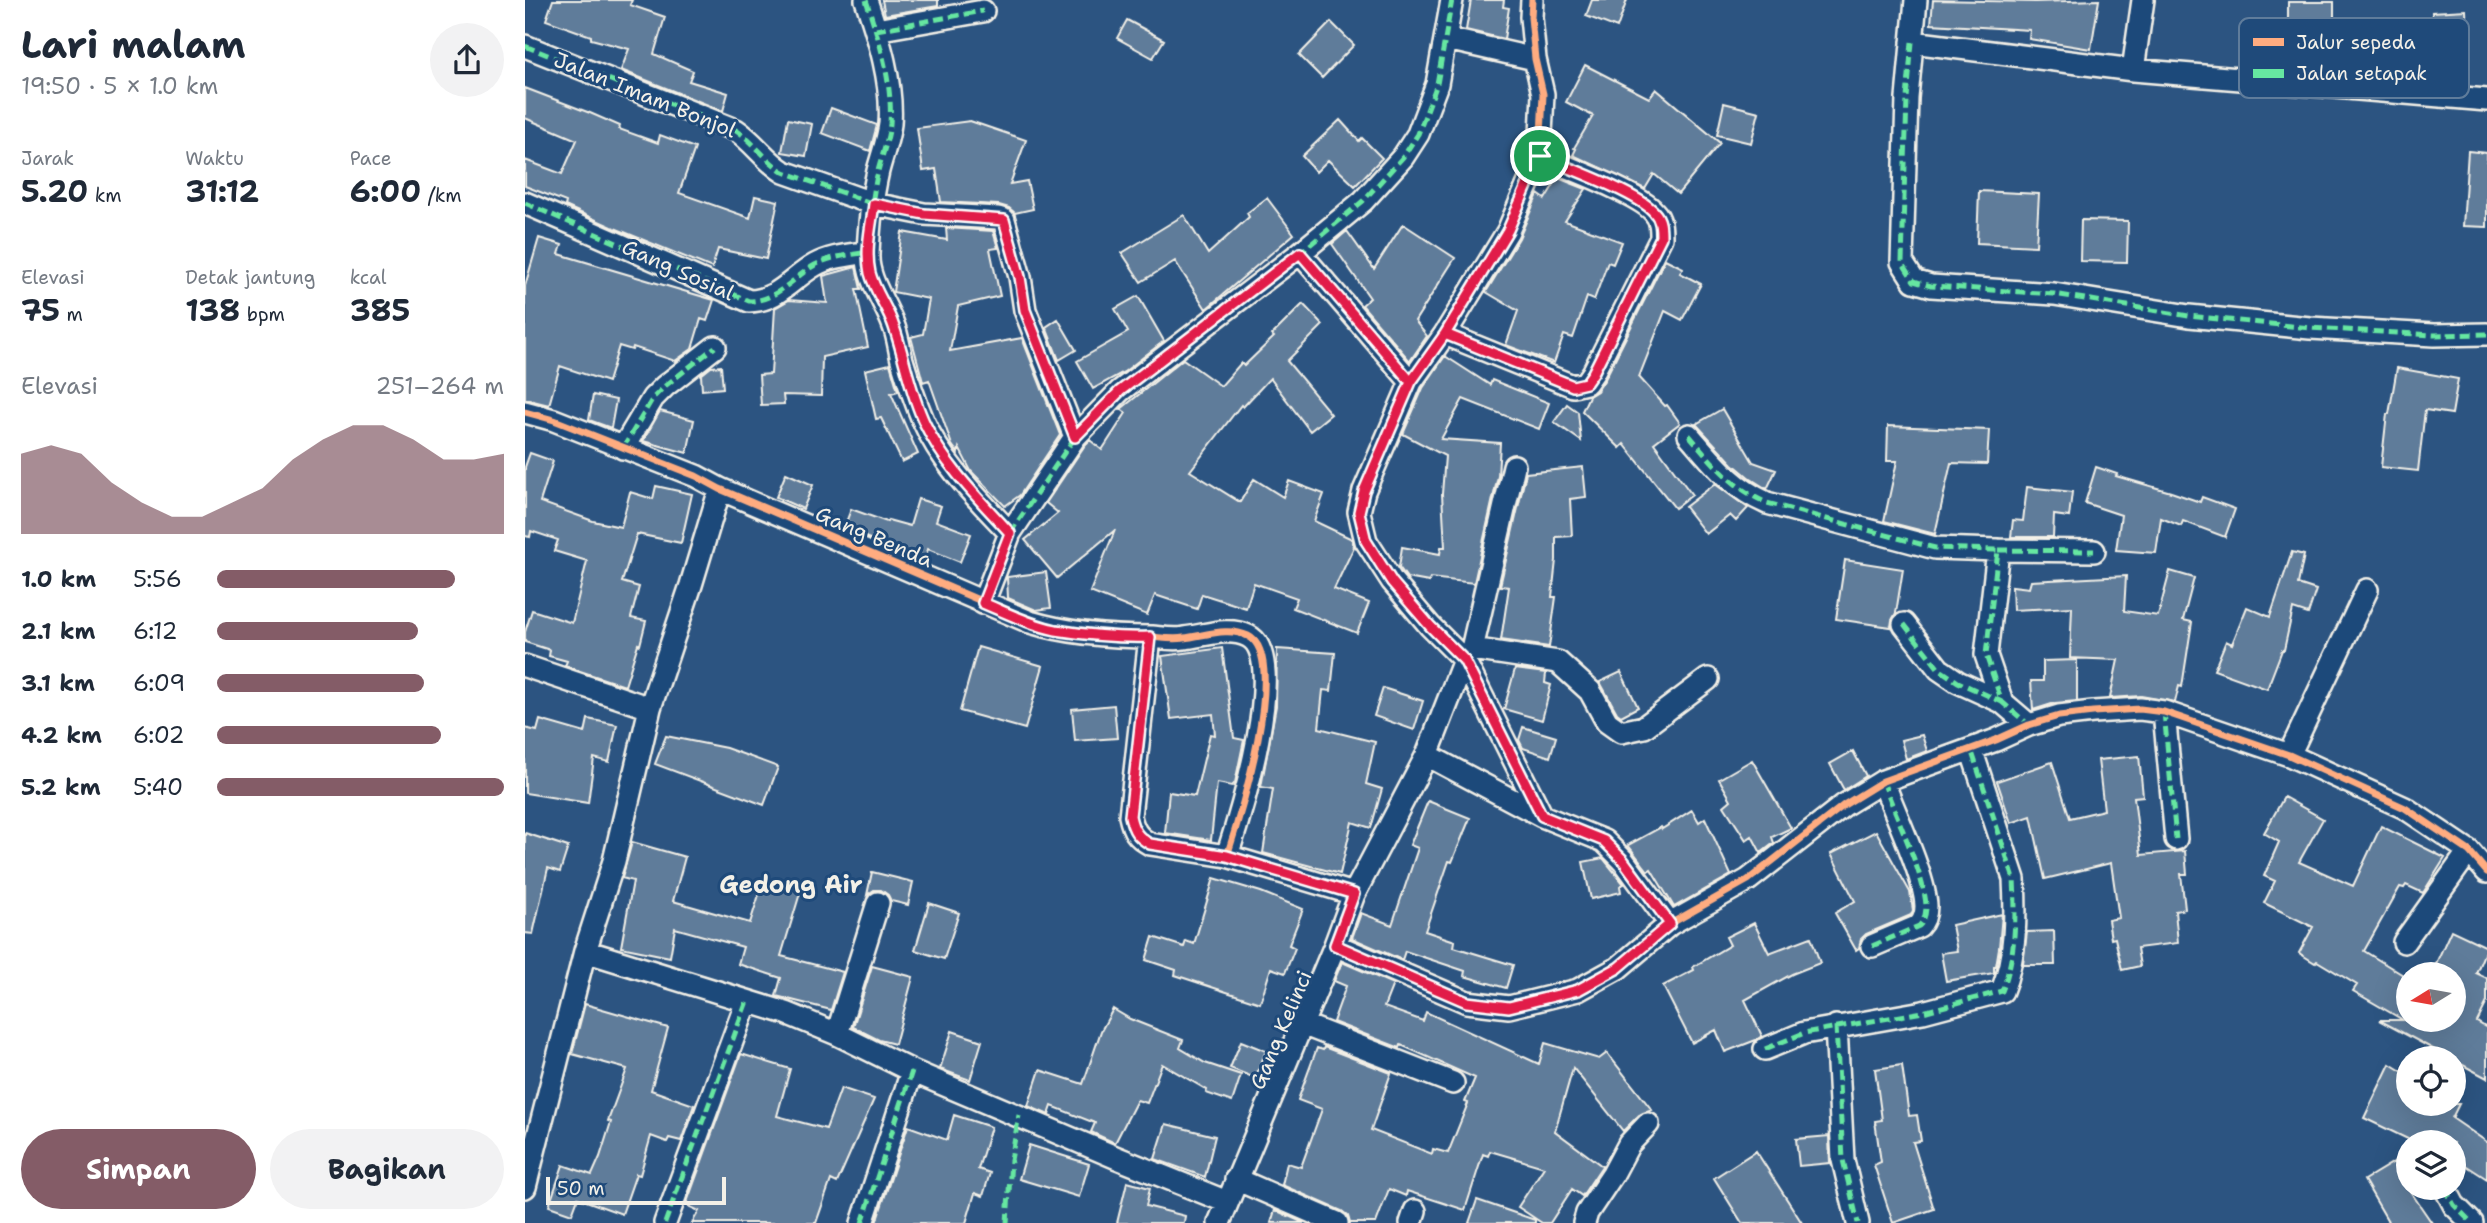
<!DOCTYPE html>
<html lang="id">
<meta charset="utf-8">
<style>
:root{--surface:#fff;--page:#f2f2f3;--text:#1f2937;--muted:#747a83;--accent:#845c67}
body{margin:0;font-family:"Shantell Sans",sans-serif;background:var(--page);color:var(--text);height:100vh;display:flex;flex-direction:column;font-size:26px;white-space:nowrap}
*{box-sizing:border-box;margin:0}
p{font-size:23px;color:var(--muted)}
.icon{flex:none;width:38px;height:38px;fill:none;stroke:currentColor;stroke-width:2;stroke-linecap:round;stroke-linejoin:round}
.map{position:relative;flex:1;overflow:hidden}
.side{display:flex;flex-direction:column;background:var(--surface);width:525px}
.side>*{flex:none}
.needle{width:46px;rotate:259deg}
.controls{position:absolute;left:1871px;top:962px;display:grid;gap:14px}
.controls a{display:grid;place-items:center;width:70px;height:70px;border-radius:50%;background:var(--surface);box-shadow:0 7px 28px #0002;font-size:35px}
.scale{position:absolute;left:21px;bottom:18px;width:180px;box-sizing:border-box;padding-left:7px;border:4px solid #f4f1e8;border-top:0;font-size:19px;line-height:24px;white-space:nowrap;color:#f4f1e8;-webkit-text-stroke:5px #1f4a7a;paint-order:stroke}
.pin{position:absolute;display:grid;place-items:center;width:60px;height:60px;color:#fff;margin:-30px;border:4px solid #fff;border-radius:50%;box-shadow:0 2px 7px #0007}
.round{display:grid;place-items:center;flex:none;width:74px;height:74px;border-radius:37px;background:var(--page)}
.headline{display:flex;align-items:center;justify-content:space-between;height:119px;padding:0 21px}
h1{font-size:38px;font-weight:700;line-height:52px}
.metrics{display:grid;grid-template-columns:repeat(3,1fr);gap:10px;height:119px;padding:7px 21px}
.metrics div{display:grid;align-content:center}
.metrics b{font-size:30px;font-weight:700}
.metrics small{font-size:19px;font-weight:400}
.metrics p{font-size:19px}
.chart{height:196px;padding:14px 21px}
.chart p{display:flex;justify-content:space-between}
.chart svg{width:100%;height:126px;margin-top:7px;fill:var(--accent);opacity:.7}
.cta{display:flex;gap:14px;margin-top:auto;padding:14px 21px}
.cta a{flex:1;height:80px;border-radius:42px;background:var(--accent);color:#fff;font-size:28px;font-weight:700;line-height:80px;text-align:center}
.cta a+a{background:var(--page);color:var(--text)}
ul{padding:0 21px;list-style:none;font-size:23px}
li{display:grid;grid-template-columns:112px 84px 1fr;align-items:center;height:52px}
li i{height:18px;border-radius:9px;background:var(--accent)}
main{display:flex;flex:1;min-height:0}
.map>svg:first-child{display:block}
</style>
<main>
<section class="side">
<div class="headline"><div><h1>Lari malam</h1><p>19:50 · 5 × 1.0 km</p></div><a class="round"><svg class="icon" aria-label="share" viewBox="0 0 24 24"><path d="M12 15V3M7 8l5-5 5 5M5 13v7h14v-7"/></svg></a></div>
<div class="metrics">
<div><p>Jarak</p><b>5.20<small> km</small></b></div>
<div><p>Waktu</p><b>31:12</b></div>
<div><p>Pace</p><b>6:00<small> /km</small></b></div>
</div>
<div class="metrics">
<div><p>Elevasi</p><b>75<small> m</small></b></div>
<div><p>Detak jantung</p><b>138<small> bpm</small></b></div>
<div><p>kcal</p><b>385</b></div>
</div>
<div class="chart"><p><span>Elevasi</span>251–264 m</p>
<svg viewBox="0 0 160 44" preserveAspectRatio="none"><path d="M0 44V16L10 13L20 16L30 26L40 33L50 38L60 38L70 33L80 28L90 18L100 11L110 6L120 6L130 11L140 18L150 18L160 16V44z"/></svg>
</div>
<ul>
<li><b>1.0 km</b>5:56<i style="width:83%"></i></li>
<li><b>2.1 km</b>6:12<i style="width:70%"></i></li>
<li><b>3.1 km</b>6:09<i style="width:72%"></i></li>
<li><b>4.2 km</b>6:02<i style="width:78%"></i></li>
<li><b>5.2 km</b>5:40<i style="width:100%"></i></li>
</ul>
<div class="cta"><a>Simpan</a><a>Bagikan</a></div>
</section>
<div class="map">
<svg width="1962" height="1223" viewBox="0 0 1962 1223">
<rect width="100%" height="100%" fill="#2c5481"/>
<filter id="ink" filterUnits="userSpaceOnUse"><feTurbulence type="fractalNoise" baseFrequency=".0143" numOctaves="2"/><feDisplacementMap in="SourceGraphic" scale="14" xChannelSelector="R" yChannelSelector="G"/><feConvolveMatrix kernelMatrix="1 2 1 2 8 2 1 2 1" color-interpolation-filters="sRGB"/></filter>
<g filter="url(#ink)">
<path fill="#5e7b9a" stroke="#f4f1e8" stroke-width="2" d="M28,0H107L105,5L140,17L129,54L168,71L164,81L203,93L198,111L96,70L104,49L66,39V36L21,20Z
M357,0H413V6L360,15Z
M946,0H979L978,7L984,8L979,39L941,30Z
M1067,0H1102L1092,28L1061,16Z
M1408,0L1510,2L1574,0L1566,49L1504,39L1505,30L1406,24Z
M1763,2H1809V21L1869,24L1866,76L1821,73L1822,66H1763Z
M1941,10L1942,32L1908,34L1907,12Z
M602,20L639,40L628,58L592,38Z
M806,22L829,45L797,78L774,55Z
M1060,65L1124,98L1131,89L1195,143L1153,194L1129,174L1120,189L1048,155L1051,149L1049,148L1068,116L1041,102Z
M0,88L65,113L95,126L94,129L133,143L135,135L170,148L154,193L225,218L230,196L253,201L241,259L193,249L187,268L87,227L40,206L41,202L0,186V160L37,174L52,140L0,118Z
M1199,103L1234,112L1226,143L1192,135Z
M306,108L352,125L345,151L297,133Z
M263,119L287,124L281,156L257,152Z
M815,120L834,141L837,138L857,158L830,186L803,160L791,172L777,156Z
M445,121L501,140L485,184L502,181L508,209L490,213L484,208L474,205L416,202L411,169L398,171L392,128Z
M1943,151L1962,153V227L1938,226Z
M1033,178L1061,189L1040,221L1097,242L1088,264L1083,262L1069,300L1062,297L1048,338L1039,335L1029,363L981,345L993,311L961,292L994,238L1013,194L1020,199Z
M1454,191L1514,194L1511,246L1452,243Z
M742,198L769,234L681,309L650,261L616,282L597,253L659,215L683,254L724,217L722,213Z
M1556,220L1603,221L1602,262L1555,261Z
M878,224L930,258L890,321L902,336L885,361L837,305L845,298L807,244L822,231L849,269Z
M421,228L468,231L473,248L465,249L475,296L433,306L425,351L497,338L535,435L495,495L480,506L446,471L434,448L433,453L427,445L404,380L398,382L386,337L398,334L404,299L368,292L377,232L422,240Z
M14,238L37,245L34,254L189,300L182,321L176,319L167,349L150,361L108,347L107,350L94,346L83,382L35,366L24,405L0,399V286Z
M1140,259L1158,268L1155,273L1176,284L1157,320L1140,311L1114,377L1140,406L1142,405L1155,423L1129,443L1167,495L1150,508L1099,444L1095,448L1057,411L1064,396L1072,391L1080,379Z
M331,267L336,289H331L343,347L297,357L296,396L258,395L259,404L236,405L234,375L246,374L250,308L264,300L302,303L298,276Z
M613,296L639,341L599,372L568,389L552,361L603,332L590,309Z
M778,304L798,325L762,361L806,414L785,431L745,378L718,407L716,405L665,471L715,502L729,479L758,497L764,481L799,494L789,521L827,539L829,547L809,589L844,603L832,633L768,608L772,598L729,583L721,608L677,594L672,609L630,595L622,615L565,592L590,530L532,578L500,540L533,513L521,503L560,445L565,440L577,450L601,413L596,409L658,359L696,386L716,363L719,366L749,337L747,335Z
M533,319L551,350L534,360L521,327Z
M920,356L965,385L967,380L1024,403L1014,429L938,399L916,439L975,443L973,476L949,583L905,578L904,582L882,578L874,567L877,547L915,554L916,547H920L917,494L920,456L878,434L898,388Z
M365,364L373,391L366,393L393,454L377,462L356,418L351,419L340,370Z
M196,366L198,388L177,390L176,375L186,367Z
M1872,368L1933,379L1927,414L1900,410L1893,471L1856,467L1862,414H1864Z
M68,395L91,400L86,428L64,420Z
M1042,404L1053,412L1056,441L1029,422Z
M1197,409L1228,462L1251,470L1242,489L1226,479L1208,464L1171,424Z
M135,411L169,420L162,453L118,441Z
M1363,426L1464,430L1462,464L1426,463L1410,534L1359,521L1372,461H1362Z
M5,453L28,461L15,502L68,521L96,527L105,492L128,499L131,486L167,494L156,543L112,534L97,582L114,587L106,618L121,621L115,645L113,644L100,686L40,666L42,661L24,656L25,650L0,642V632L7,610L47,623L62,561L29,551L33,540L6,531L5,537L0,536V467Z
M1058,467L1061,497L1045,499L1047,536L1031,537V560L1027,597H1031L1024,647L976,640L984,587L975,586L1001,473Z
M1571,467L1592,474L1591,476L1646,492L1675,502L1677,497L1710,509L1700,537L1658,521L1656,526L1636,518L1631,553L1591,550L1596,515L1560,503Z
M261,473L288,485L278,509L251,497Z
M1190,484L1223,508L1211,521L1205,515L1181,534L1160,507Z
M1502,487L1547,492L1544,517L1529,515L1528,537H1486L1488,520L1498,521Z
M393,499L416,506L411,521L446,534L435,562L403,549L399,562L319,528L326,509L362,522L363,520L385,526Z
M1767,552L1779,555L1773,584L1791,590L1783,614L1768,609L1759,650H1757L1742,689L1689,670L1701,641L1707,644L1722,607L1745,617Z
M1320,560L1378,569L1371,613L1367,620L1366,627L1311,619Z
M1645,571L1669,578L1658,620L1667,622L1657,687L1654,686L1650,702L1616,696L1585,698L1593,660L1545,658L1547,607L1488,610L1487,586L1504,588L1506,581L1601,576L1599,611L1633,616Z
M521,572L526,608L511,610L483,598L482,577Z
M453,647L518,666L500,729L435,711Z
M697,648L709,738L719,740L710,783L707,786L692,783L686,840L640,833L644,792L670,796L685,734L690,735L688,714L646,719L637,656Z
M752,649L810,653L806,691L798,690L794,728L850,742L841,784L857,789L846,828L827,822L815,874L738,853L748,789L736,787L751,706Z
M1552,660V701L1530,703L1508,710L1506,681H1518V661Z
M990,669L1021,673L1020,683L1026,685L1017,720L979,709Z
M1096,672L1113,707L1096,716L1092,713L1075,682Z
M858,688L898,701L889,730L849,716Z
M589,705L592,738L550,741L547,709Z
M63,719L92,725L84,762L69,758L63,803L0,793V728L12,731L15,720L60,733Z
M998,727L1031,737L1025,757L998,748L994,740Z
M1397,735L1402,751L1381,759L1376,740Z
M141,736L201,748L253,767L239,805L130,764Z
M1328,751L1341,776L1319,790L1305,764Z
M1614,756L1618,796L1609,797L1616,855L1660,851L1662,874H1656L1660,909L1650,911L1653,943L1612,948L1615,966L1597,970L1590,938L1586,939L1583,920L1594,918L1586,863L1520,879L1506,816L1486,823L1472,781L1527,762L1545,818L1579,810L1573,760Z
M1227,760L1266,828L1247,837L1249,843L1236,853L1227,836L1221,840L1199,806L1206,800L1194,779Z
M1759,797L1798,819L1774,862L1828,886L1856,826L1920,858L1898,893L1881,885L1879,888L1875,887L1839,951L1883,978V1020H1928V975H1918L1908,970L1926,930L1962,947L1951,973L1962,978V1002L1952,1022L1962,1028V1078L1854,1020H1878L1828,991L1832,985L1792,961L1790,963L1774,953L1788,927L1739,903L1750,881L1739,876L1754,842L1739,833Z
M903,801L945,818L927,862L924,861L900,931L930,941L929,947L988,965L981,988L939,976L940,971L880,951L877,960L827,938L836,913L867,925L893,848L885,845Z
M1167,810L1174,822L1180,818L1206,875L1149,907L1126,869L1123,871L1103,845L1136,827L1137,829Z
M1351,831L1385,892L1388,910L1386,915L1341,934L1336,939L1334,948L1331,950L1310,913L1330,901L1306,854Z
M0,833L43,847L35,872L23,868L8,934L0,933Z
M107,842L160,857L148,901L225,923L239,879L276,890L256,956L318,972L306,1010L251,996L256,978L213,964L218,947L150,928L145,957L96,947L108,881L97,878Z
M1078,858L1099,884L1095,886L1096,892L1066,899L1058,862Z
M347,872L388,882L383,905L366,901L363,895L356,890H349L342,895Z
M689,878L736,892L778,909L764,945L770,948L760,973L746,968L735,1003L650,975L651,970L621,960L628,937L659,947L661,941L669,944Z
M404,903L434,913L419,959L390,950Z
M1477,914L1474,948L1471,966H1469V973L1421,981L1416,953L1432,951L1427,925Z
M1229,923L1244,953L1286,937L1295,963L1267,974L1220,1000L1237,1036L1231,1040L1200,1052L1191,1030L1167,1043L1138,986L1169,970L1168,967L1205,945L1201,937Z
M1529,931L1530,965H1498L1502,932Z
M817,962L868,984L859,1007L898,1021L901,1012L1014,1064L1020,1043L1074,1059L1082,1053L1127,1110L1114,1115L1098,1131L1048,1068L1030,1131L1077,1166L1057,1196L1047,1189L1025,1223H1017L993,1207L1019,1167L965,1151L963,1156L958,1154L940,1210L882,1191L881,1196L864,1189L851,1223H825L823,1216L817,1211L757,1185L762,1163L776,1167L797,1109L773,1100L792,1048L798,1050L799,1047L866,1073L846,1130L907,1154L908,1149L923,1153L943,1103L940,1102L950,1078L876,1045L875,1048L808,1022L821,986L809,981Z
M347,966L388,977L370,1044L354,1040L328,1027Z
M60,1004L143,1028L126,1090L169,1105L156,1141L144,1138L142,1142L126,1136L115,1175L111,1174L97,1214L53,1198L47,1214L24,1206L38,1165L67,1175L75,1157L86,1122L83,1121L102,1069L47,1054Z
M588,1009L605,1019L658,1040L655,1048L680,1063L716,1075L707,1102L681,1093L682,1090L637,1064L622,1103L612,1100L590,1143L566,1132L570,1123L527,1106L524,1115L503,1106L515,1070L558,1084L576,1031Z
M427,1031L457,1041L445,1080L415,1069Z
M716,1041L741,1051L730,1078L705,1068Z
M216,1054L265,1069L252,1116L301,1129L316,1088L349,1099L312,1183L306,1180L291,1223H167L174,1211L161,1205Z
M1865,1064L1883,1075V1104H1934L1927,1118L1962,1142V1179L1928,1157V1143H1891L1839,1118Z
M1377,1065L1384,1116L1392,1115L1396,1141L1388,1142L1409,1209L1368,1223L1349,1165L1356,1162L1350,1121L1357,1120L1350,1069Z
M429,1115L466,1127L453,1169L465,1173L458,1196L450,1193L441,1223H351L383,1126L422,1140Z
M641,1124L690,1136L680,1177L630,1159Z
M1304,1136L1305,1163L1274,1166L1271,1139Z
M504,1145L564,1164L554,1197L494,1179Z
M1231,1151L1277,1223H1217L1189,1178Z
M1869,1162L1883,1188L1907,1223H1864L1839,1180Z
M602,1182L625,1188L621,1206L660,1216L659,1223H592Z
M952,1200L1010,1220V1223H944Z
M750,1210L779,1223H746Z"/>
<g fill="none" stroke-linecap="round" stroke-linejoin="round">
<g stroke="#f4f1e8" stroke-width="26">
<path id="street" d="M341,0C354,39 368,83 365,124C363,141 357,155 353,171C347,197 344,228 343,255C342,279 360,302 368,324C373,336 374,348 377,360C383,380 390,401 398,420C417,464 453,499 485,533
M1007,0L1006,17L1010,59L1018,94L1015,156L983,231L920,334L886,382L839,491L834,512L841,541L867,581L905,626L939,660L1017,816
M1391,0L1382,98L1377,262L1389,281L1406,286L1529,294L1664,316L1785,328L1909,335L1962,334
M351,30L458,11
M922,39L1010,59
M1387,42L1608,70L1962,100
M0,46L211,130C229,142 241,161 259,172L349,204L399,214L473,218L479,220L495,277L500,310L550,437
M1608,70L1618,0
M0,203L224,301C252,301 267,278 290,265C306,256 326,255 343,252
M775,253L886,382
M920,334L1048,386L1061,383L1068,373L1136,238C1136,228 1136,219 1129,212C1113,193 1041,167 1015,156
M0,412L29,420L171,476L195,489L505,622C545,634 586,637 627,637C638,638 649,640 659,638C679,636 703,626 723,636C765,656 714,819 702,856L829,894
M1164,435C1189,464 1206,487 1242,503L1410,548L1473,550L1461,655L1477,702L1504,725
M98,448L128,398L140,386L190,347
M1473,550L1569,551
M458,603L485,533L550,437L595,391L775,253L838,201L878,157L893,134L912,84L927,0
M1379,624L1414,669L1433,682L1477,702
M625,637L605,816C608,830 612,837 625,844L702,856
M947,649L1033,662L1065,691L1082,722L1096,732L1119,727L1183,679
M0,666L125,708
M1639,712L1651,839
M902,755L1017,816L1079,841L1098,860L1145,924
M1764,755L1842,590
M1879,942L1944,851
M810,945L942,1002L984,1007L1053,990L1093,968L1145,924L1223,880L1319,805L1358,781L1471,740L1504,725L1534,716L1568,712L1615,709L1639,712L1764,755L1880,808L1944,851L1962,872
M1347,946L1394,926C1399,921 1401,914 1401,906C1400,876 1369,812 1358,781
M60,951L261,1013L312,1034L387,1071L590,1157L702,1202
M777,1024L928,1083
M1311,1026L1318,1160L1333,1223
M312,1034L353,903
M1240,1049L1279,1033L1398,1012L1477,991C1491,956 1491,917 1489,879L1446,749
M711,1179L812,1223
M0,1187L60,951L89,861L125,708L166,585L195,489
M1920,1188L1929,1205L1947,1223
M140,1223L222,1001
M337,1223L387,1071
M694,1223L810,945L829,894L902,755L939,660L947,649L989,466
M886,1223L890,1211
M1059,1223L1062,1213L1088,1174L1104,1144L1123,1124"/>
</g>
<use href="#street" stroke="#1f4a7a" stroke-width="21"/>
<path stroke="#66e7a1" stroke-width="5" stroke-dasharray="10 5" stroke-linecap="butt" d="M341,0C354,39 368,83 365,124C363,141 357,155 353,171C347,197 344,228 343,255C342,279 360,302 368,324C373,336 374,348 377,360C383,380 390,401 398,420C417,464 453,499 485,533
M351,30L458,11
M1387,42L1382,98L1377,262L1389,281L1406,286L1529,294L1664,316L1785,328L1909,335L1962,334
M0,46L211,130C229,142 241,161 259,172L349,204L399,214L473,218L479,220L495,277L500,310L550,437
M0,203L224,301C252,301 267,278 290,265C306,256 326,255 343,252
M775,253L886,382
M1164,435C1189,464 1206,487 1242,503L1410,548L1473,550L1461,655L1477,702L1504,725
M98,448L128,398L140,386L190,347
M1473,550L1569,551
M458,603L485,533L550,437L595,391L775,253L838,201L878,157L893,134L912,84L927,0
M1379,624L1414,669L1433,682L1477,702
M625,637L605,816C608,830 612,837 625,844L702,856
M1639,712L1651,839
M1347,946L1394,926C1399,921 1401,914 1401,906C1400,876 1369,812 1358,781
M1311,1026L1318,1160L1333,1223
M1240,1049L1279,1033L1398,1012L1477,991C1491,956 1491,917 1489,879L1446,749
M1920,1188L1929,1205L1947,1223
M140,1223L222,1001
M337,1223L387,1071
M482,1223L486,1160L494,1115"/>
<g stroke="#1f4a7a" stroke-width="11">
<path id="cycleway" d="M1007,0L1006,17L1010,59L1018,94L1015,156L983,231L920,334L886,382L839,491L834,512L841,541L867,581L905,626L939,660L1017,816
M0,412L29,420L171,476L195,489L505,622C545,634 586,637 627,637C638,638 649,640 659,638C679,636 703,626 723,636C765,656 714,819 702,856L829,894
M810,945L942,1002L984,1007L1053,990L1093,968L1145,924L1223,880L1319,805L1358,781L1471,740L1504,725L1534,716L1568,712L1615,709L1639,712L1764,755L1880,808L1944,851L1962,872"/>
</g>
<use href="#cycleway" stroke="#ffac80" stroke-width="7"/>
</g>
</g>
<g fill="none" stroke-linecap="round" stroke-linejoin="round" filter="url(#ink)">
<g stroke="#fff" stroke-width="14">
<path id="route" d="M1015,156L983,230L920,334L886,382L775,253L595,391L550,437L500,310L495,277L479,220L399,214L349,204C346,226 340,251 345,273C350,292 363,308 369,327C380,359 385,393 400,424C420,466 454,499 485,533L458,603C482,613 506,625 531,630C562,635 594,638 625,637L605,816C608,830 612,837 625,844L702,856L829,894L810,945L942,1002L984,1007L1053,990L1093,968L1145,924L1098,860L1079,841L1017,816L939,660L905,626L867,582L841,541L834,512L839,491L886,382L920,334L1048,386L1061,383L1068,373L1136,237C1136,228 1136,219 1129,212C1113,193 1041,167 1015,156"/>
</g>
<use href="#route" stroke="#e11d48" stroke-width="9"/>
</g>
<g text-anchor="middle" stroke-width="6" stroke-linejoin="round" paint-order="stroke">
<g font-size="21" fill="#f4f1e8" stroke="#1f4a7a">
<text transform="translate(120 95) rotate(22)" y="7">Jalan Imam Bonjol</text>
<text transform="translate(153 270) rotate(24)" y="7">Gang Sosial</text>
<text transform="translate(349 537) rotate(23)" y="7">Gang Benda</text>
<text transform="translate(756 1030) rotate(-67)" y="7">Gang Kelinci</text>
</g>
<g font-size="24" font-weight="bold" fill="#f4f1e8" stroke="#1f4a7a">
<text x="266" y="893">Gedong Air</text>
</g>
</g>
<rect x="1714" y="18" width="230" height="80" rx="10" fill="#1f4a7a" stroke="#5f7c9b" stroke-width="2"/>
<rect x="1728" y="38" width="31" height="8" fill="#ffac80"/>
<rect x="1728" y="69" width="31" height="9" fill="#66e7a1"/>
<g font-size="19" fill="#f4f1e8">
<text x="1771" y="49">Jalur sepeda</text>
<text x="1771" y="80">Jalan setapak</text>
</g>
</svg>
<div class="controls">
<a><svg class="needle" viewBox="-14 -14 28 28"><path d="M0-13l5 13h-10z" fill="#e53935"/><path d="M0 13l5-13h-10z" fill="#747a83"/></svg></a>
<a><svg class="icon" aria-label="locate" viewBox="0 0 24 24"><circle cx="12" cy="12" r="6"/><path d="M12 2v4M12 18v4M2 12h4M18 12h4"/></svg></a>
<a><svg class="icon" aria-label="layers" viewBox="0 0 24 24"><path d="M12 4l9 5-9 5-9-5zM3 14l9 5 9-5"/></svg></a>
</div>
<div class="scale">50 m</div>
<div class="pin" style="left:1015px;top:156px;background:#1e9e55"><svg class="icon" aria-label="arrive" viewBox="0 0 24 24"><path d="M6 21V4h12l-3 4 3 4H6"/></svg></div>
</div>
</main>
